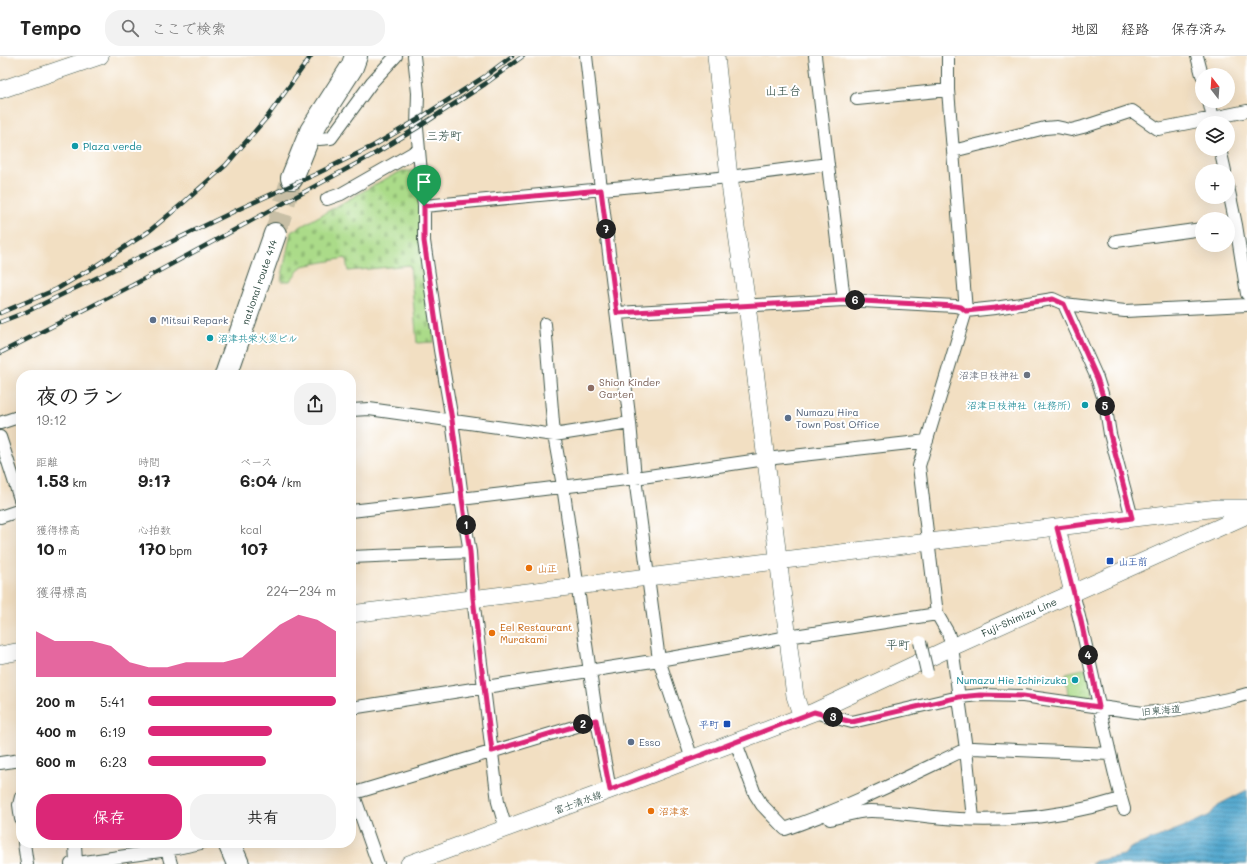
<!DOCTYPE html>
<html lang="ja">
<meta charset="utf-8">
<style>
:root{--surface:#fff;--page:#f2f2f2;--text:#222;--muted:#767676;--line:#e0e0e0;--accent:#db2777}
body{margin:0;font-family:Mali,"Klee One",sans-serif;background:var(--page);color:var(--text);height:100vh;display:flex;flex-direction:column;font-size:15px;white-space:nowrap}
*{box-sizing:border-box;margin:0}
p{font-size:13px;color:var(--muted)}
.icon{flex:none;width:22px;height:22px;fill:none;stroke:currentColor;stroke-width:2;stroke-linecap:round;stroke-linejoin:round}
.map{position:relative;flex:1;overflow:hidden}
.sheet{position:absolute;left:16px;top:314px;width:340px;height:478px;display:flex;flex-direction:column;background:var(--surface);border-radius:16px;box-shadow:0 4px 16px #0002}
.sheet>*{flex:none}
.needle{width:26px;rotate:343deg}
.controls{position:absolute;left:1195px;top:12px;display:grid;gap:8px}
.controls a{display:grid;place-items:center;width:40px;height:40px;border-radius:50%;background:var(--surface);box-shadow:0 4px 16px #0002;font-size:20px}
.pin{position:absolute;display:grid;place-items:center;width:34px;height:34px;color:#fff;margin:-41px -17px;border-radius:50% 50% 50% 0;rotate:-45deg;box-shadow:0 0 4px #0007}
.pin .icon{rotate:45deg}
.km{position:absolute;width:20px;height:20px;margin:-10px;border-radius:50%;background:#222;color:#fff;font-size:11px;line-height:20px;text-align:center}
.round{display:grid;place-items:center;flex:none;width:42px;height:42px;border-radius:16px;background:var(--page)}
.summary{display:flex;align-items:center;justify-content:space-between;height:68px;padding:0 20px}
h1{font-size:22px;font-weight:700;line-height:30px}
.metrics{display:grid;grid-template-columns:repeat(3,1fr);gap:6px;height:68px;padding:4px 20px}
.metrics div{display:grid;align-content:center}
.metrics b{font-size:17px;font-weight:700}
.metrics small{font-size:11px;font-weight:400}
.metrics p{font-size:11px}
.chart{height:112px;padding:8px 20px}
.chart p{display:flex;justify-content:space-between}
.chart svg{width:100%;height:72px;margin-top:4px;fill:var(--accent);opacity:.7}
.primary-button{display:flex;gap:8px;margin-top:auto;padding:8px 20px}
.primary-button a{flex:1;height:46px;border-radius:16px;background:var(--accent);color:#fff;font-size:16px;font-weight:700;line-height:46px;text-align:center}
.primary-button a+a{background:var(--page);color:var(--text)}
ul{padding:0 20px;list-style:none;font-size:13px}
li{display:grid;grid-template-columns:64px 48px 1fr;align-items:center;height:30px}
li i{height:10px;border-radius:5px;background:var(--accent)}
header{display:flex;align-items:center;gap:24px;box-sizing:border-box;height:56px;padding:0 20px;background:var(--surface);border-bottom:1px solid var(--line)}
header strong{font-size:19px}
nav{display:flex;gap:22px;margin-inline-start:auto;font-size:14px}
.search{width:280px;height:36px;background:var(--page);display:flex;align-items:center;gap:10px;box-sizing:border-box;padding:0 14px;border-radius:16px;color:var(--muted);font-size:15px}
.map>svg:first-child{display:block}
</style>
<header>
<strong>Tempo</strong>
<div class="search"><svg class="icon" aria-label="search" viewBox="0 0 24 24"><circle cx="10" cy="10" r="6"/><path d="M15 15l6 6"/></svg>ここで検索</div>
<nav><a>地図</a><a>経路</a><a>保存済み</a></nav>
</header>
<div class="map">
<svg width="1247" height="808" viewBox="0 0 1247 808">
<defs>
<pattern id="cemetery-stones" width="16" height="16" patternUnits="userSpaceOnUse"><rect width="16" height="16" fill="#abdb89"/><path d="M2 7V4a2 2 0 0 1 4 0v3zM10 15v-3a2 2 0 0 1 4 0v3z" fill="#93bd77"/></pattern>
<pattern id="park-crowns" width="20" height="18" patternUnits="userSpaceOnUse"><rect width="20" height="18" fill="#abdb89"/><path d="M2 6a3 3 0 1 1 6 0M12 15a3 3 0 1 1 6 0" fill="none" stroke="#93bd77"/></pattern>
<pattern id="water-rules" width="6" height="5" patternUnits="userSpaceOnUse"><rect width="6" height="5" fill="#52a7ce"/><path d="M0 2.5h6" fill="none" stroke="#4389a8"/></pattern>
</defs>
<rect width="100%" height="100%" fill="#fff"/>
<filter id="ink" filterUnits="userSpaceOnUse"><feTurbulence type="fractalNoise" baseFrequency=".025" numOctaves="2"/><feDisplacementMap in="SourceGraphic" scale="8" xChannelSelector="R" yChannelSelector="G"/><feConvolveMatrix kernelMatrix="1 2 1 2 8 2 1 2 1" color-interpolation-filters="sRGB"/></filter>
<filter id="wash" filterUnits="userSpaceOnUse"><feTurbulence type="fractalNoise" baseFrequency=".012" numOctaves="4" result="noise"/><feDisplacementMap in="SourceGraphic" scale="16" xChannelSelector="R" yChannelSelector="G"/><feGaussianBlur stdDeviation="0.9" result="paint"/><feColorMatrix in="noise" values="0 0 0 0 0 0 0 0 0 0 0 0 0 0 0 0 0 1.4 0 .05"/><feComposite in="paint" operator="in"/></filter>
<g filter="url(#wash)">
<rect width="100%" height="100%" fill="#f2dfc2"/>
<path fill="url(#cemetery-stones)" stroke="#658c5e" d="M402,115H416L434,286L417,287L410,209L348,215L346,202L302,210L290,225H281L291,176L383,124Z"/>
<path fill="url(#park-crowns)" stroke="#658c5e" d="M1087,612L1093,638L1089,642L1068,641L1066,617Z"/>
<path fill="url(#water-rules)" stroke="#387281" d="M1247,734V808H1091L1096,805L1124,799L1130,792L1188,769L1210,759L1218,749Z"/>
</g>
<g filter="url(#ink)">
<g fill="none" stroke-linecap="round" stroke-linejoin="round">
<path stroke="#c8bfa6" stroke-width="22" stroke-dasharray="22 11" stroke-linecap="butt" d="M275,178L292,122"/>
<g stroke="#3f5549" stroke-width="14">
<path id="street" d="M414,0L418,37L417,72L424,150V185L440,294L452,364L461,434V443L470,496L473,542L498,746L506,773
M586,0L601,133L630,367L635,422L659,604L692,703
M815,0L844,244
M948,0V34L966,255L919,410L937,558L948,577L952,591L966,693L973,763
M1197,0L1202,19
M857,43L948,34
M1209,45L1214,67
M319,83L331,82L372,26L396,0
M1220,93L1225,115
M953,95L1045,72L1057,71L1071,74L1083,71L1132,55L1158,73L1213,62L1247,55
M1228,131L1236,169L1247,238
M327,143L341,138L418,94
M424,150L729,121L828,108
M1116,185L1202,173
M1064,248L1097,322L1105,347L1110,378L1132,462
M617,257L844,244L955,250L961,251L966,255L995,252L1053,243L1064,248L1125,255L1247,249
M545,268L554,379L563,430L597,664L610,734
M351,354L369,353L554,379L630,367
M0,367L21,360
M0,381L21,446
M351,455L455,443H461L635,422L766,403L927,385
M0,461L21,454
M351,501L470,496
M1073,537C1092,608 1104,682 1124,753
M351,652L659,604L788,581L937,558
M814,656L852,666L959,641L980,639L1023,640L1143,657L1169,655L1233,642L1247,638
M736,687L755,738L762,749L785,773C847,752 907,721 966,693L973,692L1110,698
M0,707L21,704
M351,731L378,808
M351,738L597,664
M21,741L19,749L21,763
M830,763C843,760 857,755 871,755C880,755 890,756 899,757C919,759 939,762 959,763C1016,766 1067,760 1121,743
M24,787L27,808
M75,787L76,808
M167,794L171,808
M71,808L167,794L201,787"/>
</g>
<g stroke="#3f5549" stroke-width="18">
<path id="secondary" d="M716,0L729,121L747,249L795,640L802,661
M0,34L100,0
M1057,472L1073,537
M351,558L929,486L1218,452H1247
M0,599L21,595
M409,808L610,734L814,656L952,591L1247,459"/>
</g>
<g stroke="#3f5549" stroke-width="24">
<path id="highway" d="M292,122L311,75L352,11L356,0
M226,319L275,178
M229,787L238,808"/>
</g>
<use href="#street" stroke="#fff" stroke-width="12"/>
<use href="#secondary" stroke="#fff" stroke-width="17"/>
<use href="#highway" stroke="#fff" stroke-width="22"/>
<g stroke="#1f3d34" stroke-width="4.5">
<path id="rail" d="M0,257L57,233L97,209L148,176L182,148L226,109L268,60L311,0
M0,266L26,256L239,153L314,119L373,90L417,64L484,21L512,0
M0,297L133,229L376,97L417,72L485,28L523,0"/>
</g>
<use href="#rail" stroke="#fff" stroke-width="3" stroke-dasharray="9" stroke-linecap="butt"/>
<g stroke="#3f5549" stroke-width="14" stroke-linecap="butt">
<path id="street-bridge" d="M920,586L927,616"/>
</g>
<use href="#street-bridge" stroke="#fff" stroke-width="12"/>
</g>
</g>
<g fill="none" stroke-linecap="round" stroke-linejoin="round" filter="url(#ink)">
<g stroke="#fff" stroke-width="8">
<path id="route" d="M601,134L617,257L844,244L955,250L961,251L966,255L995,252L1053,243L1064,248L1097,322L1105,347L1110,378L1132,462L1057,472L1081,565L1099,651L1023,640L980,639L959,641L852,666L814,656L610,734L596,664L492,695L473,542L470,496L462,443L461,434L452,364L440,294L424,185V150Z"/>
</g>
<use href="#route" stroke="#db2777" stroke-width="5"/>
</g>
<g fill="#0f9aa8" stroke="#fff" stroke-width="1.5">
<circle cx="75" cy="90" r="4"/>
<circle cx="210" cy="282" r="4"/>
<circle cx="1085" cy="349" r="4"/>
<circle cx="1075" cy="624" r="4"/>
</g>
<g fill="#5c6f8a" stroke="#fff" stroke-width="1.5">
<circle cx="153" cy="264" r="4"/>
<circle cx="788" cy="362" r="4"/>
<circle cx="631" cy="686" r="4"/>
</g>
<circle fill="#6b7280" stroke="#fff" stroke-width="1.5" cx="1027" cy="319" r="4"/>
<circle fill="#8d6e63" stroke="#fff" stroke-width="1.5" cx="591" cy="332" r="4"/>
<g fill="#1a4fb4" stroke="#fff" stroke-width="1.5">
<rect x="1106" y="501" width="8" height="8" rx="2"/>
<rect x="723" y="664" width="8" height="8" rx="2"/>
</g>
<g fill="#e8710a" stroke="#fff" stroke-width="1.5">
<circle cx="529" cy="512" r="4"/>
<circle cx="492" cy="577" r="4"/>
<circle cx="651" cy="755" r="4"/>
</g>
<g text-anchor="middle" stroke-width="4" stroke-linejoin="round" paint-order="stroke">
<g font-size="10" fill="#0d838f" stroke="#fff" text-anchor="start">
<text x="83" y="94">Plaza verde</text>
<text x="218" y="286">沼津共栄火災ビル</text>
<text x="1077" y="353" text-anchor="end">沼津日枝神社（社務所）</text>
<text x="1067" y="628" text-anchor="end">Numazu Hie Ichirizuka</text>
</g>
<g font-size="10" fill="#1f3d34" stroke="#fff">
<text transform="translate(259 226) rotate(-71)" y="4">national route 414</text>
<text transform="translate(1019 561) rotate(-24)" y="4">Fuji-Shimizu Line</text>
<text transform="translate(1161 654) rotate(-5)" y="4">旧東海道</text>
<text transform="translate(578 746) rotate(-20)" y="4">富士清水線</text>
</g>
<g font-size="10" fill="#4e5e75" stroke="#fff" text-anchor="start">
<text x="161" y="268">Mitsui Repark</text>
<text x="796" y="360">Numazu Hira<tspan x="796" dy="12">Town Post Office</tspan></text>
<text x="639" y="690">Esso</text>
</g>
<g font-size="10" fill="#5b616d" stroke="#fff" text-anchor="end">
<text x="1019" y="323">沼津日枝神社</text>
</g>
<g font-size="10" fill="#785e54" stroke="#fff" text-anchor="start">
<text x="599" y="330">Shion Kinder<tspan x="599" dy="12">Garten</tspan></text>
</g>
<g font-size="10" fill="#164399" stroke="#fff" text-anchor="start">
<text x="1118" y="509">山王前</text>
<text x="719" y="672" text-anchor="end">平町</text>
</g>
<g font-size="10" fill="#c56008" stroke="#fff" text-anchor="start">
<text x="537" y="516">山正</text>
<text x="500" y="575">Eel Restaurant<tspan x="500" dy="12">Murakami</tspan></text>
<text x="659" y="759">沼津家</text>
</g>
<g font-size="12" fill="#1f3d34" stroke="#fff">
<text x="783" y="39">山王台</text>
<text x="444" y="84">三芳町</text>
<text x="898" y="593">平町</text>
</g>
</g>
</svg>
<div class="controls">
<a><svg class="needle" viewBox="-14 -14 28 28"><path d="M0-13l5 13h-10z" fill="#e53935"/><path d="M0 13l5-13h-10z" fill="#767676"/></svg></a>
<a><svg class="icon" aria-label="layers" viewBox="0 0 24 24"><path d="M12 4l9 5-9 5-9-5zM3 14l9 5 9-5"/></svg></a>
<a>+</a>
<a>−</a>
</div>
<div class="pin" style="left:424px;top:150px;background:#1e9e55"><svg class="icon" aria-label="arrive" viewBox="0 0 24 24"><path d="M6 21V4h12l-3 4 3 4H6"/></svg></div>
<b class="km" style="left:466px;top:469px">1</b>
<b class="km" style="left:583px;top:668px">2</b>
<b class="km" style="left:833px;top:661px">3</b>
<b class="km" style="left:1088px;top:599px">4</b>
<b class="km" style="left:1105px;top:350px">5</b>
<b class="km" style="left:855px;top:244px">6</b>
<b class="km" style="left:606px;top:173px">7</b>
<section class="sheet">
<div class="summary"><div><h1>夜のラン</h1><p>19:12</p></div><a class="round"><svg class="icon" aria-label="share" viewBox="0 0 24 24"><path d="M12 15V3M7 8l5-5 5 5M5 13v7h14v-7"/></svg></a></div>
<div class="metrics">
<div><p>距離</p><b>1.53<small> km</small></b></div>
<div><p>時間</p><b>9:17</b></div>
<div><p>ペース</p><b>6:04<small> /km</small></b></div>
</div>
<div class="metrics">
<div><p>獲得標高</p><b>10<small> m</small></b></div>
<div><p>心拍数</p><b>170<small> bpm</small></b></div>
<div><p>kcal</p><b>107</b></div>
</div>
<div class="chart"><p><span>獲得標高</span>224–234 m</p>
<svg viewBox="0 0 160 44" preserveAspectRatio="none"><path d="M0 44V16L10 22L20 22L30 22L40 25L50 35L60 38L70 38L80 35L90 35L100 35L110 32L120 22L130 12L140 6L150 9L160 16V44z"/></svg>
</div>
<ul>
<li><b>200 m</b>5:41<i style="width:100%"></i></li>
<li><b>400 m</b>6:19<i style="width:66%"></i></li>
<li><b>600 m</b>6:23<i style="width:63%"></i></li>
</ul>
<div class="primary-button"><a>保存</a><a>共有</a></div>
</section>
</div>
